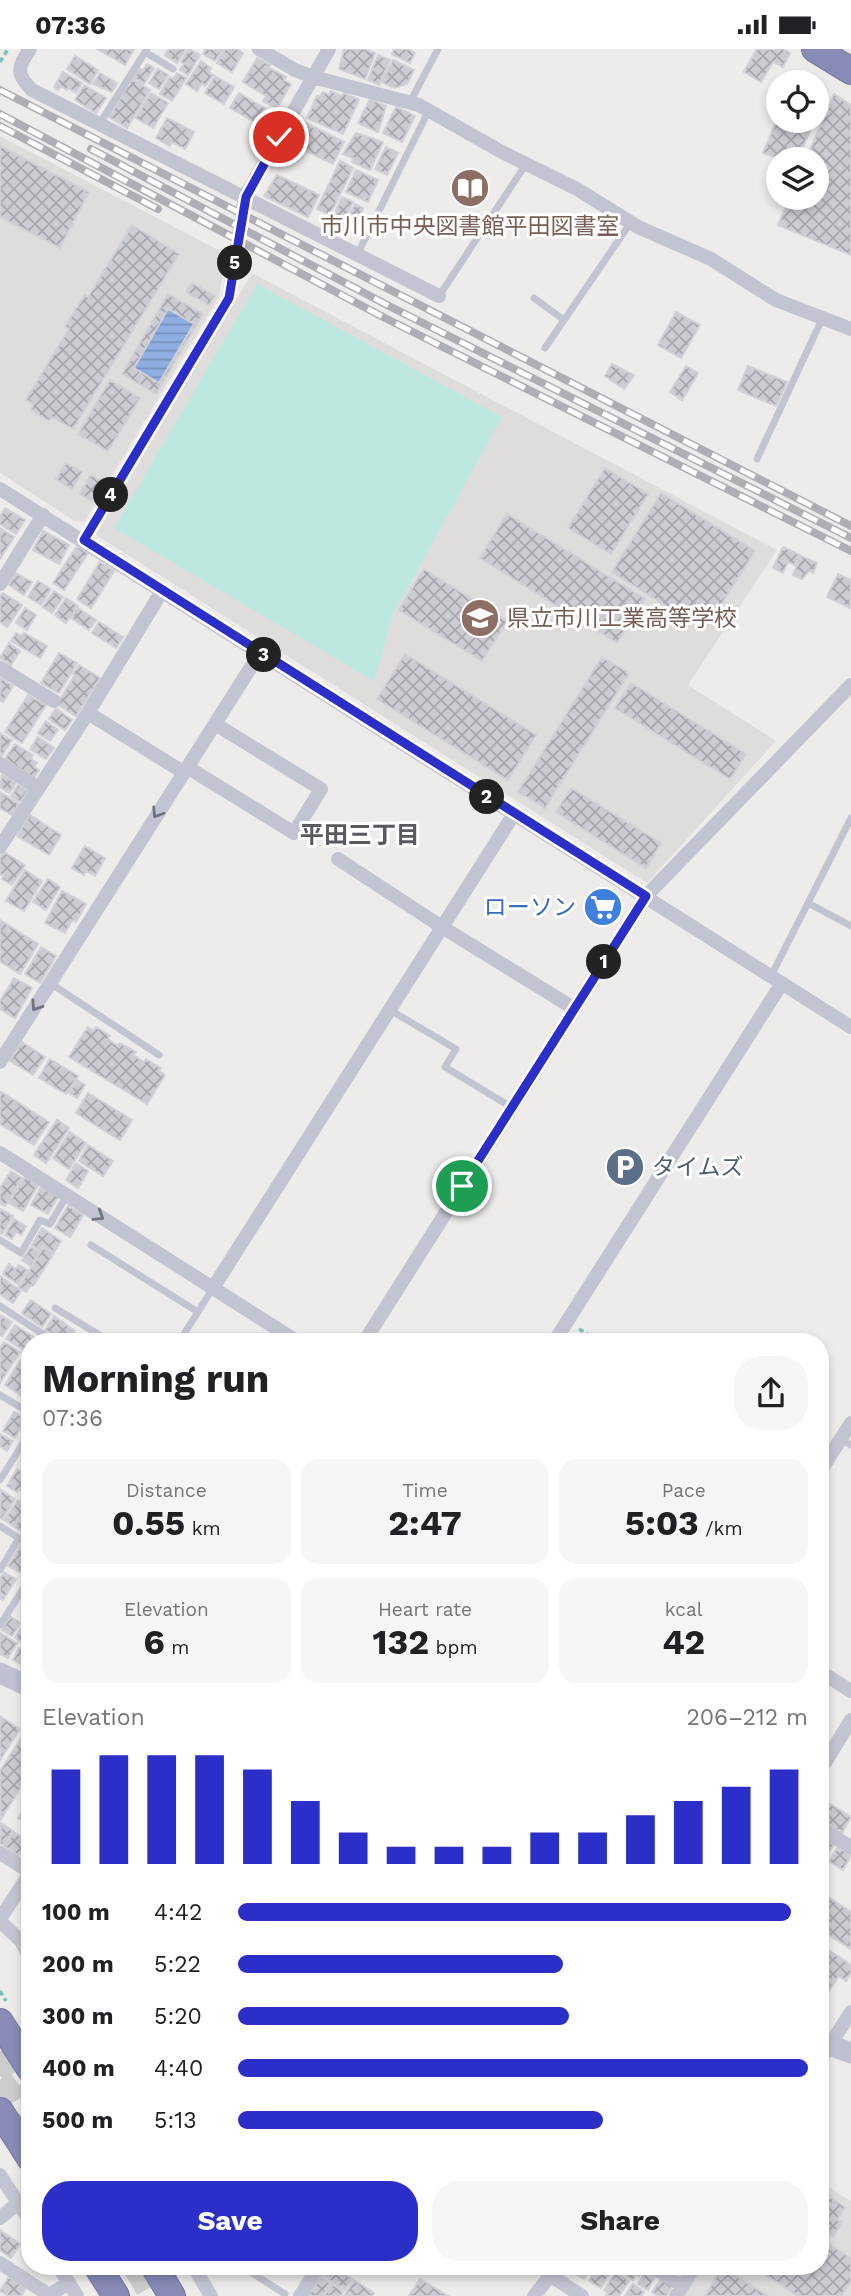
<!DOCTYPE html>
<meta charset="utf-8">
<style>
:root{--surface:#fff;--page:#f6f6f6;--text:#202124;--muted:#757577;--accent:#2b2fc8}
body{margin:0;font-family:"Work Sans","Noto Sans JP",sans-serif;background:var(--page);color:var(--text);height:100vh;display:flex;flex-direction:column;font-size:26px;white-space:nowrap}
*{box-sizing:border-box;margin:0}
p{font-size:23px;color:var(--muted)}
.icon{flex:none;width:38px;height:38px;fill:none;stroke:currentColor;stroke-width:2;stroke-linecap:round;stroke-linejoin:round}
.map{position:relative;flex:1;overflow:hidden}
.panel{position:absolute;left:21px;top:1284px;width:808px;height:942px;display:flex;flex-direction:column;background:var(--surface);border-radius:28px;box-shadow:0 4px 10px #0003}
.panel>*{flex:none}
.buttons{position:absolute;left:766px;top:21px;display:grid;gap:14px}
.buttons a{display:grid;place-items:center;width:63px;height:63px;border-radius:50%;background:var(--surface);box-shadow:0 4px 10px #0003;font-size:35px}
.pin{position:absolute;display:grid;place-items:center;width:60px;height:60px;color:#fff;margin:-30px;border:4px solid #fff;border-radius:50%;box-shadow:0 2px 7px #0007}
.km{position:absolute;width:35px;height:35px;margin:-18px;border-radius:50%;background:#222;color:#fff;font-size:19px;line-height:35px;text-align:center}
.round{display:grid;place-items:center;flex:none;width:74px;height:74px;border-radius:28px;background:var(--page)}
.headline{display:flex;align-items:center;justify-content:space-between;height:119px;padding:0 21px}
h1{font-size:38px;font-weight:700;line-height:52px}
.metrics{display:grid;grid-template-columns:repeat(3,1fr);gap:10px;height:119px;padding:7px 21px}
.metrics div{display:grid;align-content:center;border-radius:18px;background:var(--page);text-align:center}
.metrics b{font-size:35px;font-weight:700}
.metrics small{font-size:19px;font-weight:400}
.metrics p{font-size:19px}
.chart{height:196px;padding:14px 21px}
.chart p{display:flex;justify-content:space-between}
.chart svg{width:100%;height:126px;margin-top:7px;stroke:var(--accent);stroke-width:6}
.action{display:flex;gap:14px;margin-top:auto;padding:14px 21px}
.action a{flex:1;height:80px;border-radius:28px;background:var(--accent);color:#fff;font-size:28px;font-weight:700;line-height:80px;text-align:center}
.action a+a{background:var(--page);color:var(--text)}
ul{padding:0 21px;list-style:none;font-size:23px}
li{display:grid;grid-template-columns:112px 84px 1fr;align-items:center;height:52px}
li i{height:18px;border-radius:9px;background:var(--accent)}
.status{display:flex;justify-content:space-between;align-items:center;height:49px;padding:0 35px;background:var(--surface);direction:ltr}
.status svg{height:19px;fill:currentColor}
.map>svg:first-child{display:block}
</style>
<div class="status"><b>07:36</b><svg viewBox="0 0 49 12"><path d="M0 12V9h3v3zM5 12V6h3v6zM10 12V3h3v9zM15 12V0h3v12zM26 1h20v11H26zM47 4h2v5h-2z"/></svg></div>
<div class="map">
<svg width="851" height="2247" viewBox="0 0 851 2247">
<defs>
<pattern id="water-rules" width="6" height="5" patternUnits="userSpaceOnUse" patternTransform="scale(1.75)"><rect width="6" height="5" fill="#8eaee1"/><path d="M0 2.5h6" fill="none" stroke="#7690b9"/></pattern>
<pattern id="building-cross-hatch" width="8" height="8" patternUnits="userSpaceOnUse" patternTransform="scale(1.75)"><rect width="8" height="8" fill="#ccccd2"/><path d="M0 0l8 8M0 8l8-8" fill="none" stroke="#a7a8ad"/></pattern>
</defs>
<rect width="100%" height="100%" fill="#eeeceb"/>
<path fill="#dfdddc" d="M0,87L226,205L219,248L84,473L75,472L0,424Z
M252,224L777,501L688,636L776,692L647,834L96,486Z
M821,2133L851,2152V2247H682L701,2217H821Z"/>
<path fill="#bde8df" d="M257,235L502,368L393,565L374,632L114,479Z"/>
<path fill="url(#water-rules)" d="M168,260L194,275L159,334L134,319Z"/>
<path fill="url(#building-cross-hatch)" stroke="#d0d0d6" stroke-width="2" fill-rule="evenodd" d="M97,0H134L125,16Z
M169,0H186L177,14L165,6Z
M189,0L200,6L188,26L180,21L184,15L181,13Z
M206,0H223L215,12L203,5Z
M225,0H237L243,4L232,23L217,14Z
M344,0H365L375,4L365,30L339,20Z
M394,0H408L415,4L410,14L392,5Z
M757,0H783L790,4L783,18L773,13L761,33L744,23Z
M378,6L390,11L379,36L368,31Z
M75,7L98,21L90,35L67,20Z
M257,9L270,16L268,18L286,28L284,31L291,35L277,59L263,52L266,47L243,33Z
M393,11L414,21L407,35L394,39L382,33Z
M201,12L211,19L209,23L213,26L205,37L202,34L197,42L186,35Z
M147,15L154,19L144,35L134,29L139,19L143,22Z
M158,20L168,26L159,40L149,34Z
M63,23L82,34L76,44L68,39L67,41L61,37L58,41L54,38Z
M100,24L117,34L112,43L93,35Z
M177,24L186,29L172,52L160,45L170,28L173,30Z
M215,27L234,38L224,55L205,44Z
M132,30L150,41L127,79L109,68Z
M84,36L106,49L96,64L75,51Z
M817,36L826,42L817,64Z
M331,42L342,47L344,44L359,51L343,85L307,69L317,47L320,48L323,43L329,46Z
M151,44L168,54L153,79L136,69Z
M239,44L265,59L256,74L230,59Z
M834,45L851,56V206L778,176L790,149H817V110H806Z
M370,50L386,57L378,83L358,74Z
M396,58L415,67L402,93L383,84Z
M779,66V72H814L798,110H780L763,104Z
M167,69L194,83L185,100L172,93L170,97L156,89Z
M304,73L344,93L333,115L293,96Z
M356,84L383,93L370,121L352,113L353,109L343,105Z
M0,97L89,143L60,199L0,168Z
M386,98L398,104L387,126L375,120Z
M340,112L353,119L330,166L317,160Z
M356,121L378,131L368,153L346,143Z
M277,126L319,146L308,168L264,147Z
M342,148L353,153L339,182L332,179L337,169L333,168Z
M355,155L363,159L354,182L344,177Z
M132,176L179,205L73,380L52,368L49,372L31,361L34,355L26,351L69,280L65,277L85,246L88,248Z
M192,234L215,247L209,256L186,243Z
M168,245L203,265L156,345L122,325ZM168,260L194,275L159,334L134,319Z
M676,263L700,276L681,309L658,296Z
M612,315L634,326L624,340L605,327Z
M686,317L698,324L682,351L670,343Z
M748,317L787,333L776,357L738,341Z
M110,331L140,349L108,402L78,385Z
M66,414L82,423L72,440L56,430Z
M605,419L648,445L611,505L568,479Z
M91,426L102,433L91,452L80,445Z
M661,444L755,502L705,581L612,523Z
M5,459L25,471L16,485L0,475V468Z
M507,465L645,550L617,594L480,509Z
M0,479L14,488L0,510Z
M43,482L69,496L59,515L33,501Z
M77,497L88,504L64,541L53,534Z
M783,498L800,506L795,516L788,513L783,524L773,519Z
M801,507L817,514L813,524L810,521L802,530L793,526Z
M100,513L114,522L91,559L77,550Z
M424,520L507,572L482,612L399,561Z
M16,524L32,533L24,546L9,536Z
M838,525L851,531L850,559L827,548Z
M38,532L51,540L41,556L28,548Z
M54,542L63,548L52,564L43,558Z
M3,544L22,556L7,578L0,573V548Z
M66,549L78,557L66,574L55,566Z
M25,559L36,566L27,581L16,574Z
M78,559L96,571L89,581L71,569Z
M99,573L123,588L116,599L92,584Z
M16,584L22,587L24,584L47,597L40,609L11,592Z
M9,594L20,602L11,616L0,609Z
M59,604L77,614L59,644L41,634Z
M405,605L536,686L508,731L377,650Z
M602,608L629,624L545,759L518,743Z
M79,616L100,629L76,667L57,655L75,626L73,625Z
M1,629L13,637L3,653L0,651Z
M631,634L746,705L730,730L615,659Z
M28,646L46,656L22,694L5,683Z
M56,659L72,671L65,681L49,670Z
M46,672L58,681L50,692L38,684Z
M0,684L12,691L1,708L0,707Z
M38,688L54,699L46,710L30,700Z
M15,695L33,706L31,710L37,714L34,718L39,721L34,729L5,710Z
M2,726L16,734L9,744L0,738Z
M18,736L28,742L20,753L11,747Z
M571,739L661,794L646,819L556,763Z
M0,743L19,755L12,766L0,759Z
M30,766L61,786L49,806L17,787Z
M85,797L105,809L95,827L86,822L84,826L72,819Z
M4,803L25,816L12,836L2,830L4,827L0,825V809Z
M25,821L42,832L24,862L6,852Z
M48,830L60,838L46,861L33,853Z
M62,842L86,855L76,873L72,871L65,884L45,874Z
M0,871L38,895L20,925L0,912Z
M41,898L56,907L40,934L25,925Z
M14,929L32,939L15,969L0,960V952Z
M88,978L94,982L96,978L110,987L108,990L118,997L120,994L136,1003L133,1006L144,1013L146,1010L161,1019L159,1022L165,1026L147,1055L69,1008Z
M22,993L45,1008L33,1026L10,1012Z
M50,1010L78,1027L66,1045L39,1029Z
M77,1031L85,1036L77,1049L69,1044Z
M0,1042L49,1073L34,1096L0,1075Z
M88,1044L132,1071L120,1091L76,1064Z
M57,1071L69,1079L46,1114L34,1106Z
M70,1083L86,1094L69,1120L53,1109Z
M88,1096L113,1112L103,1127L79,1112Z
M76,1114L88,1122L78,1139L66,1131Z
M11,1122L22,1129L5,1157L0,1154V1139Z
M25,1128L38,1136L23,1162L9,1154Z
M41,1138L58,1148L48,1165L31,1156Z
M68,1157L83,1166L70,1188L55,1179Z
M0,1160L13,1167L2,1185L0,1184Z
M14,1170L26,1177L21,1186L16,1183L12,1190L5,1186Z
M42,1179L61,1192L54,1203L43,1196L40,1201L32,1196Z
M31,1198L39,1203L31,1217L22,1211Z
M43,1199L54,1204L33,1237L31,1236L26,1243L19,1238Z
M9,1215L16,1220L19,1216L27,1221L18,1235L3,1225Z
M0,1227L21,1242L13,1254L0,1245Z
M31,1251L51,1265L42,1278L22,1264Z
M0,1266L12,1273L2,1287L0,1286Z
M54,1267L75,1282L68,1293L45,1281Z
M15,1276L34,1288L25,1302L6,1290Z
M4,1293L20,1303L0,1334V1299Z
M23,1307L30,1311V1335L22,1347L5,1336Z
M14,1363L25,1369L15,1389L3,1382Z
M0,1385L13,1392L7,1402L0,1397Z
M17,1420L30,1428V1447L19,1440L17,1443L7,1437Z
M1,1441L15,1450L2,1470L0,1469Z
M18,1451L27,1457L13,1477L4,1471Z
M28,1458L30,1476L24,1484L14,1478Z
M21,1496L30,1501V1514L23,1525L8,1517Z
M4,1523L16,1530L3,1551L0,1549V1530Z
M10,1567L20,1574L12,1587L2,1581Z
M23,1576L30,1580V1588L25,1595L15,1589Z
M0,1584L17,1594L8,1609L0,1605Z
M19,1599L30,1605V1620L13,1611Z
M0,1667L20,1680L0,1711Z
M30,1675V1724L1,1770L0,1722Z
M821,1749L851,1768L842,1784L821,1770L823,1767L821,1766Z
M30,1751V1776L18,1769Z
M1,1774L13,1782L3,1796L0,1794Z
M14,1783L28,1792L19,1807L4,1797Z
M821,1785L835,1794L824,1811L821,1808Z
M838,1798L851,1806L843,1821L829,1812Z
M821,1843L851,1863V1900L821,1881Z
M821,1896L851,1916V1924L846,1932L839,1927L821,1954Z
M821,2142L845,2158L837,2171L842,2173L833,2188L821,2181Z
M0,2181L20,2195L11,2209L0,2201Z
M821,2190L851,2209V2232L841,2247H798L752,2217H821Z
M333,2217L352,2230L345,2241L322,2226L326,2220L330,2222Z
M573,2217H593L584,2230L575,2225L577,2220Z
M598,2217H603L611,2222L601,2239L589,2232Z
M629,2217H643L645,2218L639,2227L636,2225L633,2231L624,2225Z
M722,2218L768,2247H705Z
M647,2220L656,2226L648,2241L638,2235Z
M616,2223L629,2232L619,2247H606L608,2244L604,2241Z
M9,2228L26,2239L21,2247H9L0,2242Z
M321,2228L330,2234L322,2247H308Z
M420,2230L448,2247H409Z
M661,2230L672,2237L666,2247H658L652,2243Z
M354,2231L374,2244L372,2247H344Z
M332,2235L343,2242L341,2247H324Z
M633,2235L644,2243L641,2247H625Z"/>
<g fill="none" stroke-linecap="round" stroke-linejoin="round">
<path stroke="#cccbcd" stroke-width="26" stroke-dasharray="26 13" stroke-linecap="butt" d="M0,2002L27,2045
M0,2031L30,2079
M135,2217L153,2247"/>
<g stroke="#7376a1" stroke-width="28">
<path id="highway" d="M815,0L851,22
M0,1973L30,2020
M0,2062L30,2109
M97,2217L116,2247
M154,2217L172,2247"/>
</g>
<path stroke="#79c2bc" stroke-width="3.5" stroke-dasharray="5 3.5" stroke-linecap="butt" d="M0,13L8,0
M579,1280L601,1293
M0,1942L6,1952"/>
<path stroke="#c3c4d1" stroke-width="7" d="M145,3L173,20
M410,53L438,0
M100,74L147,0
M357,206L429,61
M439,247L526,115
M534,249L564,271
M545,299L631,173
M757,410L822,270
M808,854L851,877
M771,927L851,769
M50,934L159,1006
M390,961L456,1000L445,1018L511,1058
M0,1191L21,1204L40,1171L50,1175L67,1146
M91,1196L198,1263
M0,1257L55,1293
M55,1259L111,1293
M179,1293L213,1239
M0,1346L30,1364
M841,1390L851,1396
M0,1431L30,1383
M0,1477L30,1496
M0,1521L19,1489
M0,1576L30,1529
M241,2217L285,2245"/>
<path stroke="#c3c4d1" stroke-width="14" d="M30,0C17,19 16,25 32,41L439,247
M259,0L295,21L313,28L419,56L500,102L577,140L638,178L711,210L776,251L851,280
M0,440L851,978
M84,491L229,249L245,148L329,0
M0,535L43,466
M0,619L54,652
M88,664L183,723
M0,715L38,739
M187,718L294,784L321,740L215,675
M0,798L88,664L162,542
M338,810L442,878L575,960
M0,1013L260,604
M0,1104L298,1293
M213,1239L514,765
M364,1293L646,847L851,636
M554,1293L782,934
M821,1421L851,1374
M821,1623L851,1642
M821,1720L851,1671
M821,1780L851,1798
M0,1804L30,1823
M0,1870L30,1824
M0,1872L21,1892L30,1909
M821,2010L851,1963
M0,2126L30,2172
M0,2169L18,2154
M0,2214L49,2246L69,2234
M58,2217L77,2247
M193,2217L211,2247
M652,2217L682,2237
M551,2227L582,2247
M300,2247L319,2217
M534,2247L558,2217
M676,2247L695,2217"/>
<path stroke="#bfc1d3" stroke-width="21" d="M0,1624L30,1638
M821,1993L851,2004"/>
<use href="#highway" stroke="#878bb6" stroke-width="26"/>
<g stroke="#aeaeb5" stroke-width="8">
<path id="rail" d="M0,41L851,477
M0,65L385,269L851,502
M0,77L158,160
M91,100L391,258L851,489"/>
</g>
<use href="#rail" stroke="#fff" stroke-width="5" stroke-dasharray="16" stroke-linecap="butt"/>
</g>
<defs><path id="oneway-chevron" d="M-2-3.5L2.5 0L-2 3.5" fill="none" stroke-width="1.6" stroke-linecap="round" stroke-linejoin="round" transform="scale(1.75)"/></defs>
<g stroke="#727381">
<use href="#oneway-chevron" transform="translate(157 764) rotate(122)"/>
<use href="#oneway-chevron" transform="translate(36 957) rotate(123)"/>
<use href="#oneway-chevron" transform="translate(99 1167) rotate(32)"/>
</g>
<g fill="none" stroke-linecap="round" stroke-linejoin="round">
<g stroke="#fff" stroke-width="14">
<path id="route" d="M279,88L246,148L229,249L84,491L646,847L462,1137"/>
</g>
<use href="#route" stroke="#2b2fc8" stroke-width="9"/>
</g>
<defs>
<g id="library-disc" transform="scale(2.0125)"><circle r="9.5" fill="#8d6e63" stroke="#fff"/><path d="M-6-4Q-3-5.5-.7-3.5V5Q-3 3-6 4ZM6-4Q3-5.5 .7-3.5V5Q3 3 6 4Z" fill="#fff"/></g>
<g id="school-disc" transform="scale(2.0125)"><circle r="9.5" fill="#8d6e63" stroke="#fff"/><path d="M0-5L7-2L0 1L-7-2ZM-4 1L0 2.5L4 1V4Q0 6-4 4Z" fill="#fff"/></g>
<g id="supermarket-disc" transform="scale(2.0125)"><circle r="9.5" fill="#3f7fe0" stroke="#fff"/><path d="M-6-5.5h2.5l.6 2H6L4.5 2H-2.5L-4.4-4H-6ZM-1.5 3.2a1.3 1.3 0 1 0 .1 0ZM3 3.2a1.3 1.3 0 1 0 .1 0Z" fill="#fff"/></g>
<g id="parking-disc" transform="scale(2.0125)"><circle r="9.5" fill="#5c6f8a" stroke="#fff"/><path d="M-3.5-5.5H1a3.5 3.5 0 0 1 0 7H-1V5.5H-3.5ZM-1-3.4V-.6H.8a1.4 1.4 0 0 0 0-2.8Z" fill="#fff"/></g>
</defs>
<g fill-rule="evenodd">
<use href="#library-disc" x="470" y="139"/>
<use href="#school-disc" x="480" y="569"/>
<use href="#supermarket-disc" x="603" y="858"/>
<use href="#parking-disc" x="625" y="1118"/>
</g>
<g text-anchor="middle" stroke-width="6" stroke-linejoin="round" paint-order="stroke">
<g font-size="23" fill="#785e54" stroke="#fff">
<text x="470" y="185">市川市中央図書館平田図書室</text>
<text x="507" y="577" text-anchor="start">県立市川工業高等学校</text>
</g>
<g font-size="23" fill="#366cbe" stroke="#fff" text-anchor="end">
<text x="576" y="866">ローソン</text>
</g>
<g font-size="23" fill="#4e5e75" stroke="#fff" text-anchor="start">
<text x="652" y="1126">タイムズ</text>
</g>
<g font-size="24" font-weight="bold" fill="#59595f" stroke="#fff">
<text x="360" y="794">平田三丁目</text>
</g>
</g>
</svg>
<div class="buttons">
<a><svg class="icon" aria-label="locate" viewBox="0 0 24 24"><circle cx="12" cy="12" r="6"/><path d="M12 2v4M12 18v4M2 12h4M18 12h4"/></svg></a>
<a><svg class="icon" aria-label="layers" viewBox="0 0 24 24"><path d="M12 4l9 5-9 5-9-5zM3 14l9 5 9-5"/></svg></a>
</div>
<div class="pin" style="left:462px;top:1137px;background:#1e9e55"><svg class="icon" aria-label="arrive" viewBox="0 0 24 24"><path d="M6 21V4h12l-3 4 3 4H6"/></svg></div>
<div class="pin" style="left:279px;top:88px;background:#d93025"><svg class="icon" aria-label="check" viewBox="0 0 24 24"><path d="M5 12l5 5 9-10"/></svg></div>
<b class="km" style="left:604px;top:913px">1</b>
<b class="km" style="left:487px;top:748px">2</b>
<b class="km" style="left:264px;top:606px">3</b>
<b class="km" style="left:111px;top:446px">4</b>
<b class="km" style="left:235px;top:214px">5</b>
<section class="panel">
<div class="headline"><div><h1>Morning run</h1><p>07:36</p></div><a class="round"><svg class="icon" aria-label="share" viewBox="0 0 24 24"><path d="M12 15V3M7 8l5-5 5 5M5 13v7h14v-7"/></svg></a></div>
<div class="metrics">
<div><p>Distance</p><b>0.55<small> km</small></b></div>
<div><p>Time</p><b>2:47</b></div>
<div><p>Pace</p><b>5:03<small> /km</small></b></div>
</div>
<div class="metrics">
<div><p>Elevation</p><b>6<small> m</small></b></div>
<div><p>Heart rate</p><b>132<small> bpm</small></b></div>
<div><p>kcal</p><b>42</b></div>
</div>
<div class="chart"><p><span>Elevation</span>206–212 m</p>
<svg viewBox="0 0 160 44" preserveAspectRatio="none"><path d="M5 44V11M15 44V6M25 44V6M35 44V6M45 44V11M55 44V22M65 44V33M75 44V38M85 44V38M95 44V38M105 44V33M115 44V33M125 44V27M135 44V22M145 44V17M155 44V11"/></svg>
</div>
<ul>
<li><b>100 m</b>4:42<i style="width:97%"></i></li>
<li><b>200 m</b>5:22<i style="width:57%"></i></li>
<li><b>300 m</b>5:20<i style="width:58%"></i></li>
<li><b>400 m</b>4:40<i style="width:100%"></i></li>
<li><b>500 m</b>5:13<i style="width:64%"></i></li>
</ul>
<div class="action"><a>Save</a><a>Share</a></div>
</section>
</div>
